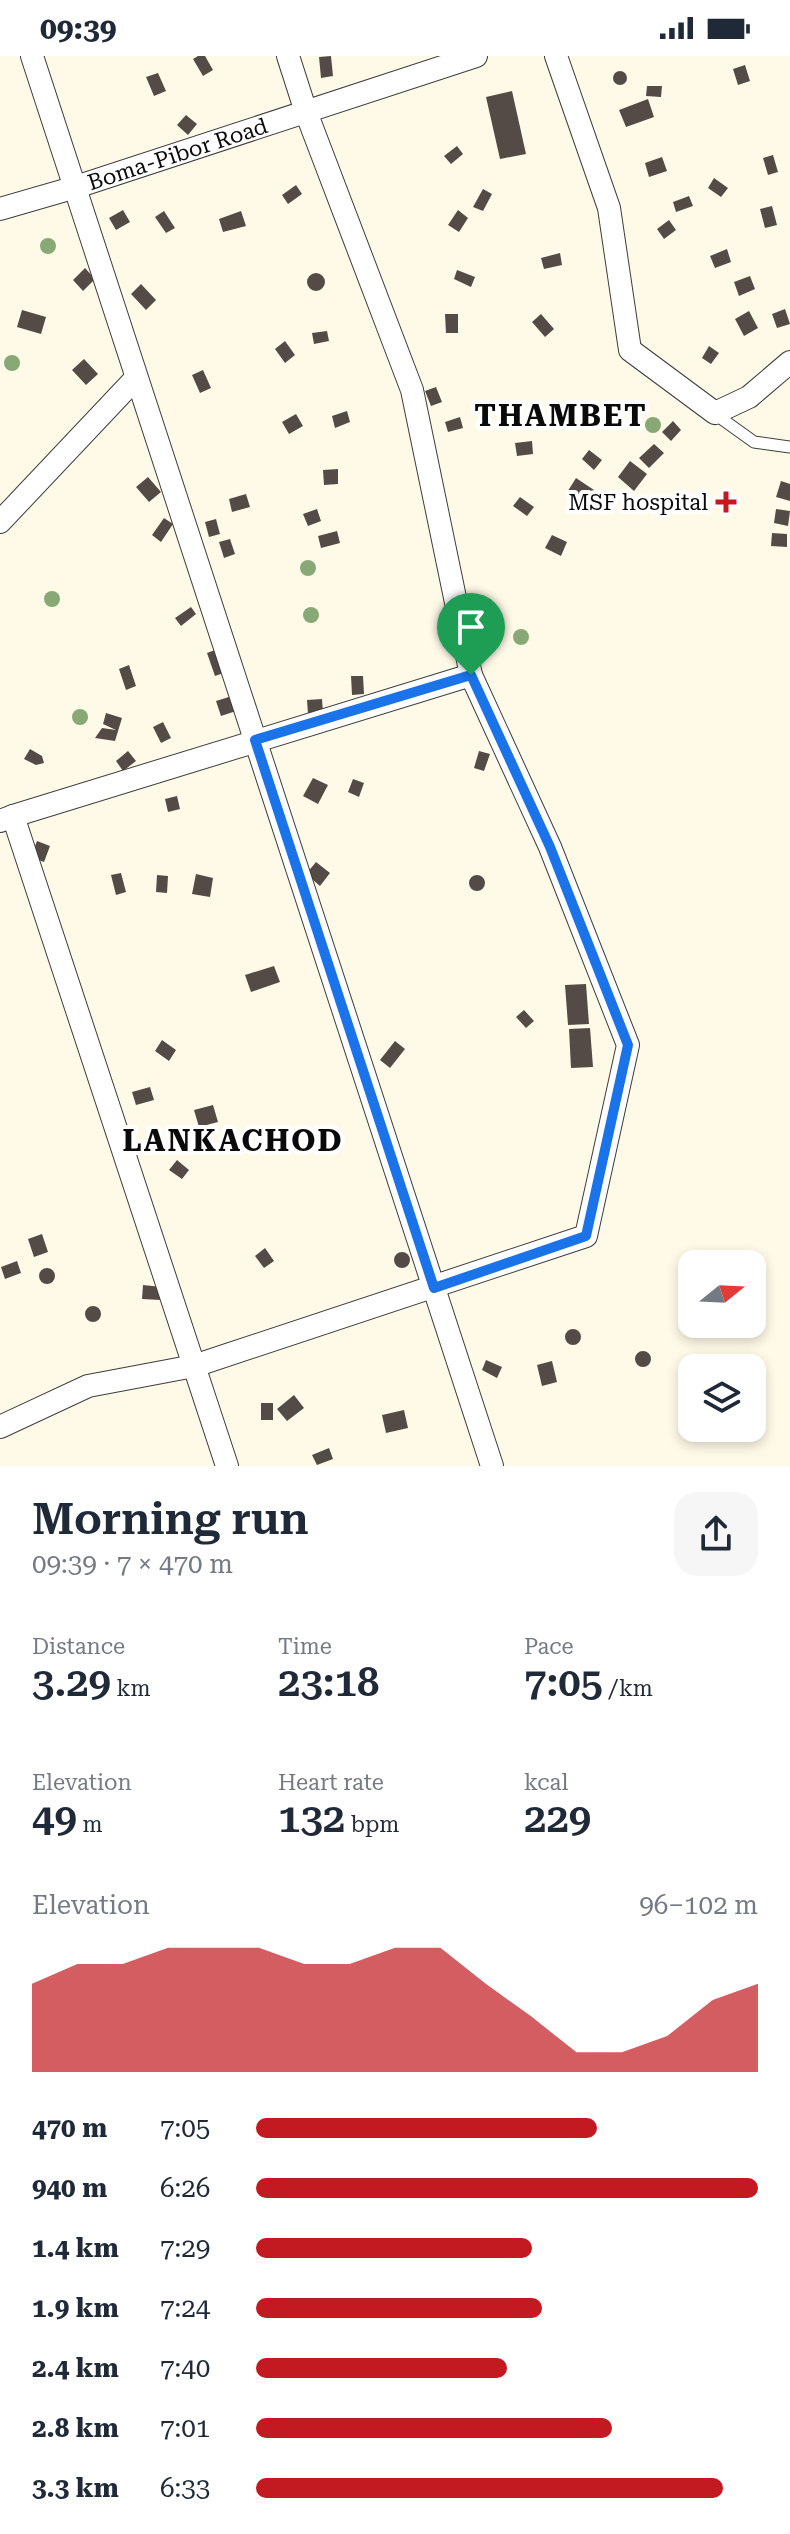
<!DOCTYPE html>
<meta charset="utf-8">
<style>
:root{--surface:#fff;--page:#f6f6f7;--text:#1f2937;--muted:#747a83;--accent:#c31921}
body{margin:0;font-family:"Roboto Serif",serif;background:var(--page);color:var(--text);height:100vh;display:flex;flex-direction:column;font-size:30px;white-space:nowrap}
*{box-sizing:border-box;margin:0}
p{font-size:26px;color:var(--muted)}
.icon{flex:none;width:44px;height:44px;fill:none;stroke:currentColor;stroke-width:2;stroke-linecap:round;stroke-linejoin:round}
.map{position:relative;height:1410px;overflow:hidden}
.drawer{display:flex;flex-direction:column;background:var(--surface);flex:1}
.drawer>*{flex:none}
.needle{width:52px;rotate:72deg}
.buttons{position:absolute;left:678px;top:1194px;display:grid;gap:16px}
.buttons a{display:grid;place-items:center;width:88px;height:88px;border-radius:16px;background:var(--surface);box-shadow:0 4px 12px #0003;font-size:40px}
.pin{position:absolute;display:grid;place-items:center;width:68px;height:68px;color:#fff;margin:-82px -34px;border-radius:50% 50% 50% 0;rotate:-45deg;box-shadow:0 0 8px #0007}
.pin .icon{rotate:45deg}
.round{display:grid;place-items:center;flex:none;width:84px;height:84px;border-radius:24px;background:var(--page)}
.summary{display:flex;align-items:center;justify-content:space-between;height:136px;padding:0 32px}
h1{font-size:44px;font-weight:600;line-height:60px}
.metrics{display:grid;grid-template-columns:repeat(3,1fr);gap:12px;height:136px;padding:8px 32px}
.metrics div{display:grid;align-content:center}
.metrics b{font-size:40px;font-weight:600}
.metrics small{font-size:22px;font-weight:400}
.metrics p{font-size:22px}
.chart{height:224px;padding:16px 32px}
.chart p{display:flex;justify-content:space-between}
.chart svg{width:100%;height:144px;margin-top:8px;fill:var(--accent);opacity:.7}
ul{padding:0 32px;list-style:none;font-size:26px}
li{display:grid;grid-template-columns:128px 96px 1fr;align-items:center;height:60px}
li i{height:20px;border-radius:10px;background:var(--accent)}
.status{display:flex;justify-content:space-between;align-items:center;height:56px;padding:0 40px;background:var(--surface);direction:ltr}
.status svg{height:22px;fill:currentColor}
.map>svg:first-child{display:block}
</style>
<div class="status"><b>09:39</b><svg viewBox="0 0 49 12"><path d="M0 12V9h3v3zM5 12V6h3v6zM10 12V3h3v9zM15 12V0h3v12zM26 1h20v11H26zM47 4h2v5h-2z"/></svg></div>
<div class="map">
<svg width="790" height="1410" viewBox="0 0 790 1410">
<rect width="100%" height="100%" fill="#fffae8"/>
<path fill="#544b46" d="M198,0H205L213,14L203,20L193,3Z
M331,0L333,20L321,22L319,1Z
M745,9L750,25L738,29L733,13Z
M613 22a7 7 0 1 1 14 0a7 7 0 1 1-14 0Z
M158,17L166,35L154,40L146,21Z
M647,30H662L661,41L646,40Z
M512,35L526,98L500,103L486,41Z
M648,43L654,61L626,71L619,54Z
M186,59L197,68L188,79L177,69Z
M457,90L463,98L451,108L444,100Z
M773,99L778,116L768,119L763,102Z
M662,101L667,115L649,121L645,107Z
M714,122L728,132L721,141L708,132Z
M296,129L302,138L288,148L282,139Z
M483,133L492,138L483,155L473,151Z
M689,140L693,150L676,156L673,146Z
M772,150L777,169L765,172L760,153Z
M123,154L130,166L116,174L109,162Z
M458,154L468,162L459,176L448,169Z
M164,155L175,172L166,177L155,161Z
M241,155L246,170L223,176L219,163Z
M669,164L676,174L664,183L657,173Z
M727,193L731,206L715,212L710,200Z
M560,197L562,209L544,213L541,202Z
M85,212L95,223L83,235L73,224Z
M457,214L475,221L471,231L454,223Z
M307 226a9 9 0 1 1 18 0a9 9 0 1 1-18 0Z
M750,220L755,233L739,240L734,226Z
M141,228L156,244L146,254L131,238Z
M785,253L790,268L777,272L772,258Z
M22,254L46,261L41,278L17,271Z
M749,255L758,272L744,280L735,263Z
M445,258H458V277H446Z
M541,258L554,273L545,281L532,266Z
M327,275L329,285L314,288L312,277Z
M285,285L295,299L285,307L275,293Z
M709,290L719,297L711,308L702,302Z
M84,303L98,318L86,329L72,314Z
M203,314L211,332L200,337L192,319Z
M436,331L442,346L431,350L425,335Z
M347,355L350,366L335,372L332,360Z
M296,358L303,370L289,378L282,366Z
M460,361L463,372L448,376L445,366Z
M673,365L681,374L671,385L662,376Z
M532,385L533,398L517,400L515,387Z
M654,388L664,397L649,412L639,402Z
M589,394L602,404L594,414L582,403Z
M630,405L647,418L634,435L618,421Z
M338,413V428L324,429L323,414Z
M148,421L161,436L149,446L136,431Z
M576,422L600,438L590,453L566,438Z
M781,425L790,428V445L776,441Z
M246,438L250,451L232,456L229,443Z
M520,441L534,451L527,460L513,450Z
M317,453L321,465L308,470L303,458Z
M776,453L790,455L788,470L774,467Z
M164,462L173,468L161,486L152,479Z
M216,463L220,478L209,481L205,466Z
M337,475L340,487L321,492L318,480Z
M772,477L787,478V491L771,490Z
M552,479L567,486L561,500L545,492Z
M230,483L235,498L224,502L219,486Z
M191,551L196,558L181,570L175,562Z
M223,591L232,614L215,620L207,597Z
M129,609L136,630L126,634L119,613Z
M351,620H363L364,638L352,639Z
M232,640L236,655L221,660L216,645Z
M322,643L323,657L308,658L307,644Z
M106,657L122,662L115,685L95,682L102,672L116,674L103,668Z
M163,666L171,682L161,687L153,671Z
M30,693L42,700L44,707L36,709L24,703Z
M128,695L136,705L123,715L116,705Z
M479,695L490,698L484,715L474,712Z
M313,722L328,729L318,748L303,740Z
M353,723L364,727L359,741L348,736Z
M177,740L180,753L168,756L165,743Z
M37,785L50,790L44,806L31,801Z
M316,806L330,817L320,830L306,818Z
M121,817L126,836L116,839L111,819Z
M196,818L213,822L210,841L192,838Z
M157,819L168,820L167,837L156,836Z
M469 827a8 8 0 1 1 16 0a8 8 0 1 1-16 0Z
M274,910L280,926L251,936L245,919Z
M586,928L589,968L568,969L565,929Z
M524,954L534,965L526,972L516,961Z
M590,972L593,1011L571,1012L569,973Z
M162,984L176,994L169,1005L155,995Z
M395,985L405,993L390,1012L380,1004Z
M150,1031L154,1044L136,1049L132,1036Z
M213,1049L218,1066L199,1071L194,1054Z
M177,1104L189,1114L182,1123L169,1114Z
M42,1178L48,1196L34,1201L28,1183Z
M265,1192L274,1205L264,1212L255,1200Z
M394 1204a8 8 0 1 1 16 0a8 8 0 1 1-16 0Z
M17,1205L21,1217L5,1223L1,1211Z
M39 1220a8 8 0 1 1 16 0a8 8 0 1 1-16 0Z
M143,1229L162,1231L161,1244L142,1243Z
M85 1258a8 8 0 1 1 16 0a8 8 0 1 1-16 0Z
M565 1281a8 8 0 1 1 16 0a8 8 0 1 1-16 0Z
M635 1303a8 8 0 1 1 16 0a8 8 0 1 1-16 0Z
M486,1304L502,1311L497,1322L482,1314Z
M552,1305L557,1326L542,1330L537,1309Z
M294,1339L304,1352L287,1365L277,1353Z
M261,1347H273V1364H261Z
M404,1354L408,1372L386,1377L382,1359Z
M329,1392L333,1403L317,1409L312,1399Z"/>
<g fill="none" stroke-linecap="round" stroke-linejoin="round">
<g stroke="#3d3d3d" stroke-width="13">
<path id="lane" d="M715,358L754,386L790,391"/>
</g>
<g stroke="#3d3d3d" stroke-width="24">
<g id="street">
<path d="M32,0L492,1410"/>
<path d="M556,0L609,152L630,294L715,357L749,341L790,306"/>
<path id="s1" d="M0,153L76,131L476,0"/>
<path d="M0,466L136,322"/>
<path d="M13,760L471,619"/>
<path d="M0,765L13,760L227,1410"/>
<path d="M0,1371L88,1330L194,1310L586,1180L628,989L550,791L471,619L412,334L306,56L288,0"/>
</g>
</g>
<use href="#lane" stroke="#fff" stroke-width="11"/>
<use href="#street" stroke="#fff" stroke-width="22"/>
</g>
<g fill="#88a975">
<circle cx="48" cy="190" r="8"/>
<circle cx="12" cy="307" r="8"/>
<circle cx="653" cy="369" r="8"/>
<circle cx="308" cy="512" r="8"/>
<circle cx="52" cy="543" r="8"/>
<circle cx="311" cy="559" r="8"/>
<circle cx="521" cy="581" r="8"/>
<circle cx="80" cy="661" r="8"/>
</g>
<g fill="none" stroke-linecap="round" stroke-linejoin="round">
<g stroke="#fff" stroke-width="16">
<path id="route" d="M471,619L550,791L628,989L586,1180L434,1232L255,684Z"/>
</g>
<use href="#route" stroke="#1a73e8" stroke-width="10"/>
</g>
<path fill="#c31921" stroke="#fff" stroke-width="3" d="M722 434h8v8h8v8h-8v8h-8v-8h-8v-8h8z"/>
<g text-anchor="middle" stroke-width="8" stroke-linejoin="round" paint-order="stroke">
<g font-size="22" fill="#0a0a0a" stroke="#fff">
<text dy="8" stroke="none"><textPath href="#s1" startOffset="186">Boma-Pibor Road</textPath></text>
</g>
<g font-size="22" fill="#0a0a0a" stroke="#fff" text-anchor="end">
<text x="708" y="454">MSF hospital</text>
</g>
<g font-size="30" font-weight="bold" letter-spacing="2" fill="#0a0a0a" stroke="#fff">
<text x="561" y="370">THAMBET</text>
<text x="233" y="1095">LANKACHOD</text>
</g>
</g>
</svg>
<div class="buttons">
<a><svg class="needle" viewBox="-14 -14 28 28"><path d="M0-13l5 13h-10z" fill="#e53935"/><path d="M0 13l5-13h-10z" fill="#747a83"/></svg></a>
<a><svg class="icon" aria-label="layers" viewBox="0 0 24 24"><path d="M12 4l9 5-9 5-9-5zM3 14l9 5 9-5"/></svg></a>
</div>
<div class="pin" style="left:471px;top:619px;background:#1e9e55"><svg class="icon" aria-label="arrive" viewBox="0 0 24 24"><path d="M6 21V4h12l-3 4 3 4H6"/></svg></div>
</div>
<section class="drawer">
<div class="summary"><div><h1>Morning run</h1><p>09:39 · 7 × 470 m</p></div><a class="round"><svg class="icon" aria-label="share" viewBox="0 0 24 24"><path d="M12 15V3M7 8l5-5 5 5M5 13v7h14v-7"/></svg></a></div>
<div class="metrics">
<div><p>Distance</p><b>3.29<small> km</small></b></div>
<div><p>Time</p><b>23:18</b></div>
<div><p>Pace</p><b>7:05<small> /km</small></b></div>
</div>
<div class="metrics">
<div><p>Elevation</p><b>49<small> m</small></b></div>
<div><p>Heart rate</p><b>132<small> bpm</small></b></div>
<div><p>kcal</p><b>229</b></div>
</div>
<div class="chart"><p><span>Elevation</span>96–102 m</p>
<svg viewBox="0 0 160 44" preserveAspectRatio="none"><path d="M0 44V17L10 11L20 11L30 6L40 6L50 6L60 11L70 11L80 6L90 6L100 17L110 27L120 38L130 38L140 33L150 22L160 17V44z"/></svg>
</div>
<ul>
<li><b>470 m</b>7:05<i style="width:68%"></i></li>
<li><b>940 m</b>6:26<i style="width:100%"></i></li>
<li><b>1.4 km</b>7:29<i style="width:55%"></i></li>
<li><b>1.9 km</b>7:24<i style="width:57%"></i></li>
<li><b>2.4 km</b>7:40<i style="width:50%"></i></li>
<li><b>2.8 km</b>7:01<i style="width:71%"></i></li>
<li><b>3.3 km</b>6:33<i style="width:93%"></i></li>
</ul>
</section>
